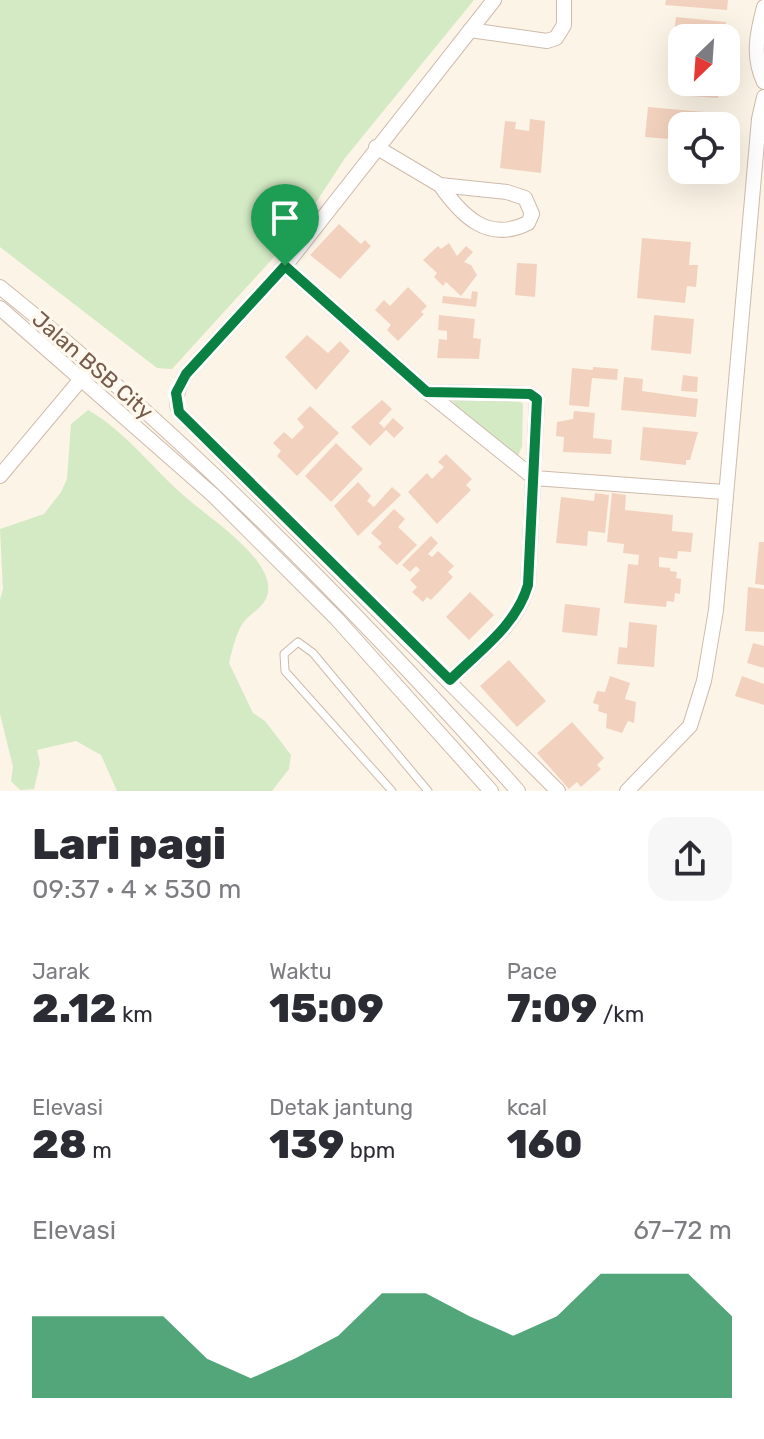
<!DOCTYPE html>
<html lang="id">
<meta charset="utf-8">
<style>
:root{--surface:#fff;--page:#f7f7f7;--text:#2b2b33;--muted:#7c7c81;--accent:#0b8043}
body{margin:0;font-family:Rubik,sans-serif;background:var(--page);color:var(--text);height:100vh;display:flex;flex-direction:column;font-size:30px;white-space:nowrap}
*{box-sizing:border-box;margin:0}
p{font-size:26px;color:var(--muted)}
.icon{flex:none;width:44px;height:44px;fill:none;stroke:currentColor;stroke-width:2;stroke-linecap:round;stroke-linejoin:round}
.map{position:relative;height:791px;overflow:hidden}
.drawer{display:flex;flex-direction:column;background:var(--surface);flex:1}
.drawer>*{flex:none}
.needle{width:52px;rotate:205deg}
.fabs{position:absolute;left:668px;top:24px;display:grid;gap:16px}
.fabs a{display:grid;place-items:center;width:72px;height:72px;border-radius:16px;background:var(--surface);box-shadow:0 8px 32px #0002;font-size:40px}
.pin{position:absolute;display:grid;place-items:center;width:68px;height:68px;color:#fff;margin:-82px -34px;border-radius:50% 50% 50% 0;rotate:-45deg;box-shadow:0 0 8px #0007}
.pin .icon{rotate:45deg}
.round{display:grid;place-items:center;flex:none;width:84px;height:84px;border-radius:24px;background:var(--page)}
.headline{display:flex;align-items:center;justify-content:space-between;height:136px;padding:0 32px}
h1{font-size:44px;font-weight:800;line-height:60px}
.metrics{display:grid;grid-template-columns:repeat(3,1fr);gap:12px;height:136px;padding:8px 32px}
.metrics div{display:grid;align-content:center}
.metrics b{font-size:40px;font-weight:800}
.metrics small{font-size:22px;font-weight:400}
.metrics p{font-size:22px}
.chart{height:224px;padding:16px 32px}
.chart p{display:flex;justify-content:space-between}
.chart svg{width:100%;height:144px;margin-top:8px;fill:var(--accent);opacity:.7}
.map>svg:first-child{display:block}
</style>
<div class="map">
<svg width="764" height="791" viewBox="0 0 764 791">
<rect width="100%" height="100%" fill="#fcf4e6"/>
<path fill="#d4eac4" d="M0,0H474L345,158L296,233L172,369L157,368L0,247Z
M469,398L517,400L523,404L522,446L518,456L460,412L452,400Z
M88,410C128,433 154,471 189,500C211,519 263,553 268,584C271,608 248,611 240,628C235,638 232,651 229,663L253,713L265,721L291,755L289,769L272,791H117L101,755L76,741L37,750L40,763L34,789L20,790L11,781L13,767L0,714V600L3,589L0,529L44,514L61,492L67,479L71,424Z"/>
<path fill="#f2d2be" d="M666,0H728L727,10L665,5Z
M676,17L726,22L724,38H682V53L672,52Z
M680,59L682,82H719L718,98L677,95Z
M648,107L704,112L703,126H682V140L645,137Z
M530,119L545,121L541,173L500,168L505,121L516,122L515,129L529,131Z
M339,224L361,244L365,240L371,246L340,279L310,255Z
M642,238L691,242L689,265H698L696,287L687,286L685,303L637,298Z
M449,243L457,256L466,246L473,252L464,262L471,265L477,275L461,296L446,282L443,286L434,277L437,273L423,260L438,246L441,249Z
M517,263L537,264L535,297L515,295Z
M408,287L427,306L421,312L424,314L398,341L387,330L391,325L375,310L384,300L390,306Z
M472,291L478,292L476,307L442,303L443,296L471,299Z
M439,315L475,319L473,338L481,339L479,359L437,358L439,339L447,340V331L438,330Z
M654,315L694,319L691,354L651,350Z
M307,335L328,353L340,341L350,351L316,390L285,357Z
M593,367L618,369L617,380L592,378L589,407L569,405L572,368L593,370Z
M683,375L698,377L697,392L681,391Z
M624,377L643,379L642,391L698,399L696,417L621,410Z
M382,400L392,409L379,423L384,428L393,418L404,428L394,438L386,430L370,446L351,427Z
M310,406L339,433L297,476L277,456L281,451L273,443L284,432L292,439L304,427L297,419Z
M574,411L595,413L593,438L612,440L611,454L563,452L564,437L556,436L557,422L573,419Z
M643,427L698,432L690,460H686V465L640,460Z
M336,443L363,469L331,502L305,476Z
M446,454L472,479L466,485L471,490L437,524L408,492L427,473L432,479L444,467L438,462Z
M358,482L371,496L367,501L374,507L392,487L401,495L358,536L334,506Z
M595,493L609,495L605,533L588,531L587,546L556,543L561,497L594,501Z
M612,493L626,495L625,510L673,515L672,531L693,533L691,552L678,551L677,559L659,557V567L670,568V571L677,572L676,578L681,579L680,594L675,593L674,602L667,601L666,607L624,603L628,564L638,565L639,555L623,553L624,544L607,542Z
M394,509L405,519L398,527L417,545L397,565L378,547L382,543L371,533Z
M431,536L438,543L428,554L432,557L438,551L454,566L448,572L453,577L431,600L427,597L423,602L412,592L417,587L410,580L420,570L416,566L410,572L402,565Z
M759,542H764V585L755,584Z
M748,587L764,589V632L745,631Z
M470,592L494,615L469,640L446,617Z
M565,604L600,608L597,636L562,632Z
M629,622L657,625L654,667L617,664L619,647L627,648Z
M753,643L764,646V668L747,663Z
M509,660L546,701L517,727L480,686Z
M610,676L630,683L625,699L636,702L634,723L628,721L622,733L606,728L607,714L598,711L599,705L593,703L597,691L605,692Z
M742,676L764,684V705L735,696Z
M572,722L604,758L597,765L601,769L581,787L577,782L569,789L537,753Z"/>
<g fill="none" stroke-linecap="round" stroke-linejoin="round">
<g stroke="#cebbac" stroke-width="9">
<path id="lane" d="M392,791L285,671L284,654L298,642L313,653L428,791"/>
</g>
<g stroke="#cebbac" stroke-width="16">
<path id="street" d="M494,0L285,266L186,374C178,388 174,397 179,412L558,791
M764,7C757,33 752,57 764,82
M470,30L547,41L556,38L564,25V0
M376,147L440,185L507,192L525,198L532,214L528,223C488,243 462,216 440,185
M285,266L427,392L534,478L724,492
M0,287C188,439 357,610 518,791
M0,308L213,495L336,618L491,791
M427,392L530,394L537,399L528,585C517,626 479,651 450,680
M0,476L87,372
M627,791L690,726L704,681L716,610L759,119L764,97"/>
</g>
<use href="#lane" stroke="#fff" stroke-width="7"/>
<use href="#street" stroke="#fff" stroke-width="14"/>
</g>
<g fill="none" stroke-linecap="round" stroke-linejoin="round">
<g stroke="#fff" stroke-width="16">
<path id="route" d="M285,266L427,392L530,394L537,399L528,585C516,626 479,651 450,680L179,412L176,393L186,374Z"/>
</g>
<use href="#route" stroke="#0b8043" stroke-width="10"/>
</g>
<g text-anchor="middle" stroke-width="7" stroke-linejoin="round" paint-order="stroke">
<g font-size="22" fill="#765a4b" stroke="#fff8ed">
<text transform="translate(93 365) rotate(41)" y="8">Jalan BSB City</text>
</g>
</g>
</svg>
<div class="fabs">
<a><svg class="needle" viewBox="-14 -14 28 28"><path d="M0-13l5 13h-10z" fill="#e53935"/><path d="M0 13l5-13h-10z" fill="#7c7c81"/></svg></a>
<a><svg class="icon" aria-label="locate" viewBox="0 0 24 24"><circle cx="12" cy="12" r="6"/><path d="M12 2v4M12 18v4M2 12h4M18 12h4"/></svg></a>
</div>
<div class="pin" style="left:285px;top:266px;background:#1e9e55"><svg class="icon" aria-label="arrive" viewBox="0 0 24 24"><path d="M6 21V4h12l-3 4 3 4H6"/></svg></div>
</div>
<section class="drawer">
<div class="headline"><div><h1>Lari pagi</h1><p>09:37 · 4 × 530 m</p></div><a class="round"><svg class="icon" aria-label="share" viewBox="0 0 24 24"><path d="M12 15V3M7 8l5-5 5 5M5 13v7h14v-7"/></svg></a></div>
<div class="metrics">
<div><p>Jarak</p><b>2.12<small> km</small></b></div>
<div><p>Waktu</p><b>15:09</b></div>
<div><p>Pace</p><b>7:09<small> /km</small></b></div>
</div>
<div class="metrics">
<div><p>Elevasi</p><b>28<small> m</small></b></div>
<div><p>Detak jantung</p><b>139<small> bpm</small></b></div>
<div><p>kcal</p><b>160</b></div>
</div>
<div class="chart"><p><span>Elevasi</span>67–72 m</p>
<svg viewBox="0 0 160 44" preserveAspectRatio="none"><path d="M0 44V19L10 19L20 19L30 19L40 32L50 38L60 32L70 25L80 12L90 12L100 19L110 25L120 19L130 6L140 6L150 6L160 19V44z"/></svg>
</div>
</section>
